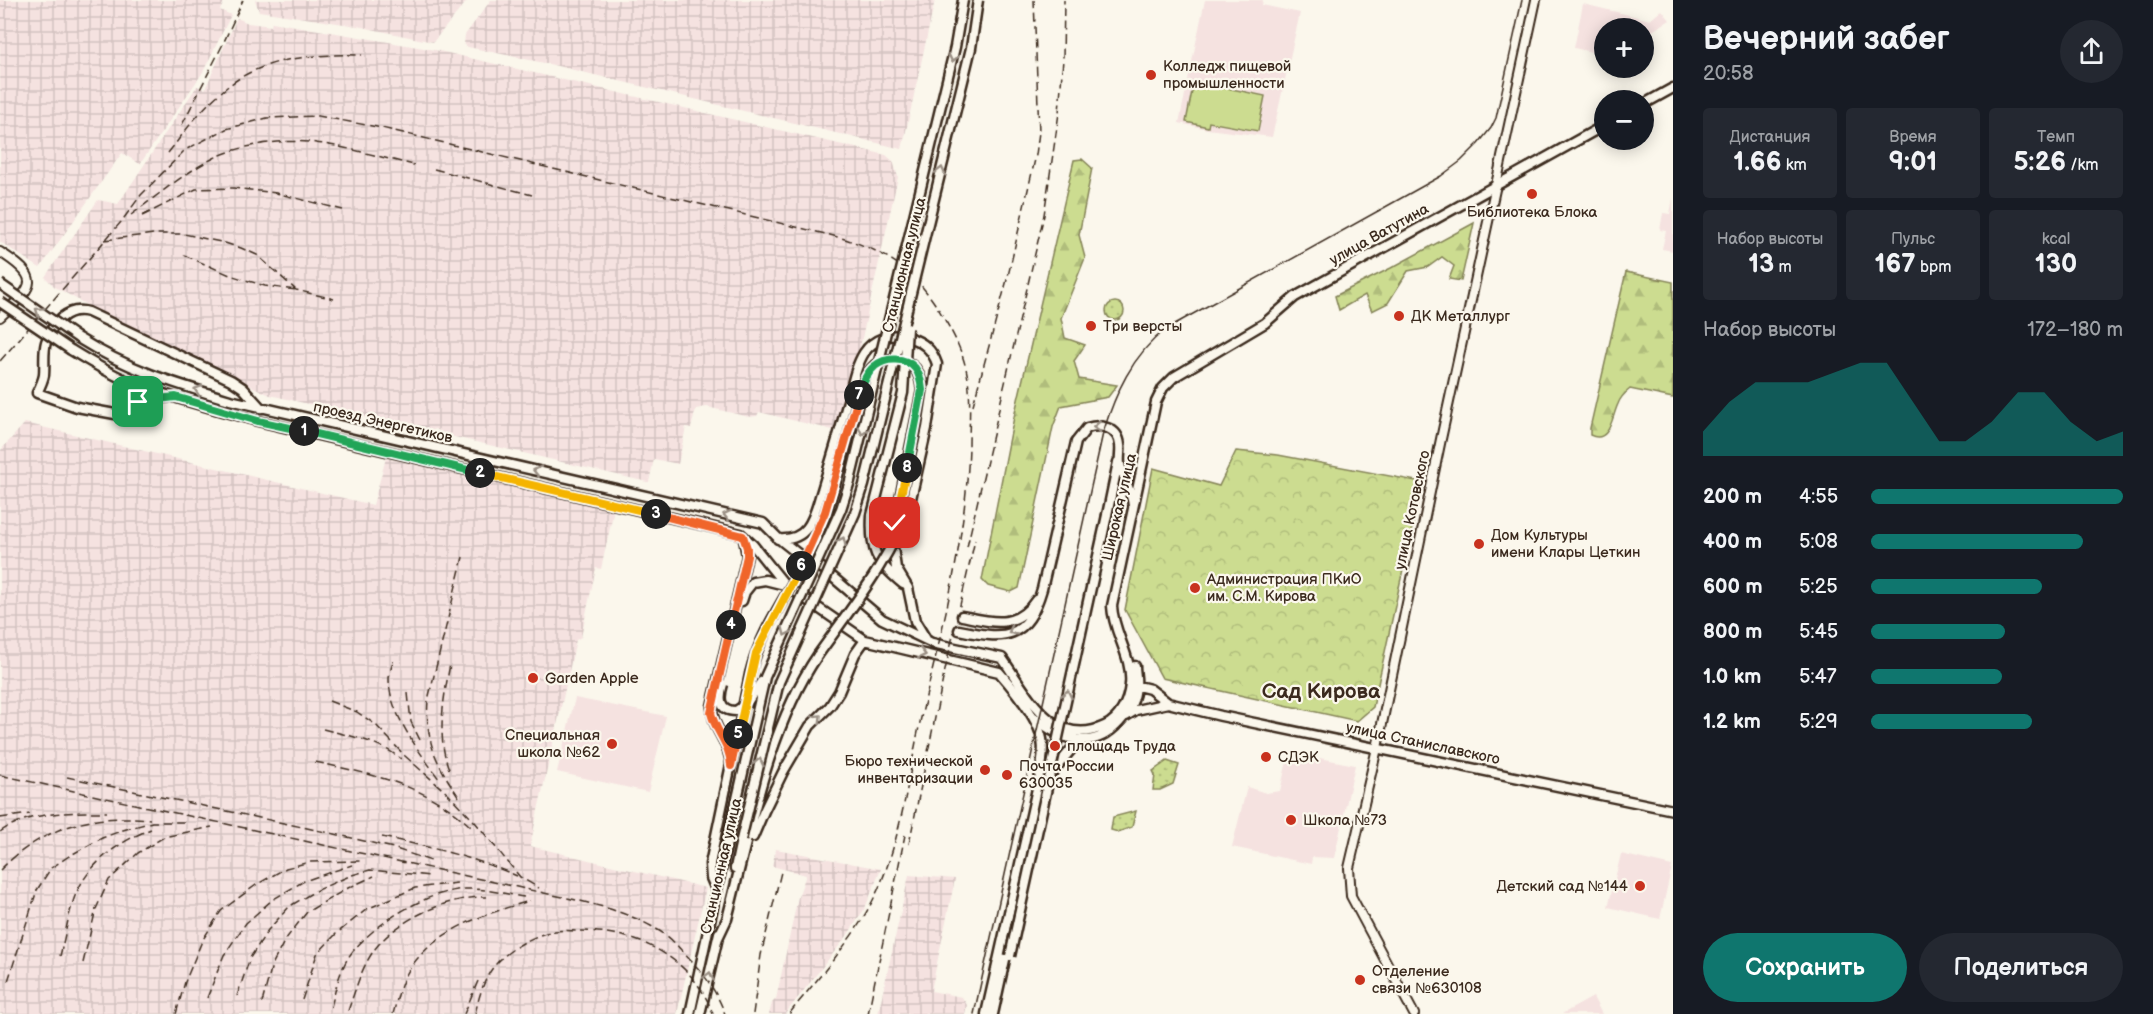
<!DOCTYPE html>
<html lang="ru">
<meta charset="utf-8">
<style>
:root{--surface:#171b24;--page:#242831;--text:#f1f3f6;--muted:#9ea1a6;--accent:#0f766e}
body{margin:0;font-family:"Balsamiq Sans",sans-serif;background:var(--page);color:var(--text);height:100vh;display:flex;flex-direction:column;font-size:22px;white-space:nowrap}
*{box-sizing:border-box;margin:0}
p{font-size:20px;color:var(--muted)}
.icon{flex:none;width:33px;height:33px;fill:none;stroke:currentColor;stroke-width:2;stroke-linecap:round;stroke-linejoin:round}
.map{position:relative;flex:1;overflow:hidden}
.sheet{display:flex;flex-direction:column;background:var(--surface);width:480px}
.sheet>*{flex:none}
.controls{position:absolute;left:1594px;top:18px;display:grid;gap:12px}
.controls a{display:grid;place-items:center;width:60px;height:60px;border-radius:50%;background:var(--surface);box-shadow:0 3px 15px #0003;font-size:30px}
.pin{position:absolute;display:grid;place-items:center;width:51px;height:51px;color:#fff;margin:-26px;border-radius:12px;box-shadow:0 3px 9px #0006}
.km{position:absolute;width:30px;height:30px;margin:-15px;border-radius:50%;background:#222;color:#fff;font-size:16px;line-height:30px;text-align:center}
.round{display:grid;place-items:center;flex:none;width:63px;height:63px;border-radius:32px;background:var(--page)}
.summary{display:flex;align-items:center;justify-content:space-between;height:102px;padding:0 30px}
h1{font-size:33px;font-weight:700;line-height:45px}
.figures{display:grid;grid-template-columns:repeat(3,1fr);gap:9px;height:102px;padding:6px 30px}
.figures div{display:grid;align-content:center;border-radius:6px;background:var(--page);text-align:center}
.figures b{font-size:26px;font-weight:700}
.figures small{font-size:16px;font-weight:400}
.figures p{font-size:16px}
.chart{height:168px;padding:12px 30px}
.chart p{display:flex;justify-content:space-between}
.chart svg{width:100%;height:108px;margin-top:6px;fill:var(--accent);opacity:.7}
.button{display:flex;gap:12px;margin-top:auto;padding:12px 30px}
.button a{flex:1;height:69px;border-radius:36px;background:var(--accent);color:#fff;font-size:24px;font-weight:700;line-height:69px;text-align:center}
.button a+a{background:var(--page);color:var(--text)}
ul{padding:0 30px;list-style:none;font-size:20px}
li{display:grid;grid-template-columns:96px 72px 1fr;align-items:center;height:45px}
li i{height:15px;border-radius:8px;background:var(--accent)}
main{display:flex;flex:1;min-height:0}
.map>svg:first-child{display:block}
</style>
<main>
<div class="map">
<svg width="1673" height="1014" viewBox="0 0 1673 1014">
<defs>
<pattern id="industrial-grid" width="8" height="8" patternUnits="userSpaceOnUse" patternTransform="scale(1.5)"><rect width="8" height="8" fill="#f5e2e0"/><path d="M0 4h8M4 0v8" fill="none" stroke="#d3c2c0"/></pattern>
<pattern id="grass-dots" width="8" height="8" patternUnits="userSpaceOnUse" patternTransform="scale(1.5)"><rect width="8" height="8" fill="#ccdc90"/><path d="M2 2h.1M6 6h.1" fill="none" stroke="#b0bd7c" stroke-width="1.8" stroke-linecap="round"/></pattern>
<pattern id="forest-firs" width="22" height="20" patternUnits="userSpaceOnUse" patternTransform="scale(1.5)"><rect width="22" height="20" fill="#ccdc90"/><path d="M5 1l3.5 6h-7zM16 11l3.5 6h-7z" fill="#b0bd7c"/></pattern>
<pattern id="park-crowns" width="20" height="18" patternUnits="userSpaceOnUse" patternTransform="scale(1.5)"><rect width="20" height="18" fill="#ccdc90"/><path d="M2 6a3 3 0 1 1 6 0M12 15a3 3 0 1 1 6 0" fill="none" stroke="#b0bd7c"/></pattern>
</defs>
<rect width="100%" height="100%" fill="#fbf7ec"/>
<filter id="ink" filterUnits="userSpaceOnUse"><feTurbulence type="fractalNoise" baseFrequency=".0167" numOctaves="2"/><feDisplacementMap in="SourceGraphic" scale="12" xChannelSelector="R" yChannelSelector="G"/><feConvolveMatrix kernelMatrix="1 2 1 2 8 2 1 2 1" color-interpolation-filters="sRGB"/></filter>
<g filter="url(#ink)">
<path fill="#f5e2e0" d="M1205,0H1263L1262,5L1300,13L1272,137L1207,129L1179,123Z
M1583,4L1650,20L1662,10L1670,20L1644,36V28H1605V55L1574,48Z
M1673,198V251L1662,249L1666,231L1660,230L1663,213L1670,214Z
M575,698L666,716L648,792L557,772Z
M1289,752L1355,765L1334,858L1312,857L1311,864L1232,847L1247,787L1266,793L1280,791Z
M1621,854L1672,866L1660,919L1608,907Z
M1593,997L1602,1014H1562Z"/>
<path fill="url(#industrial-grid)" d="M0,0H225L220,10L231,15L203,72L140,164L122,153L40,268L0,242Z
M255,0H468L433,42L357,26L259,11Z
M491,0H935L902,149L549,64L468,47L464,44L465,35Z
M237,18L248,23L271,26L272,22L435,50L886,155L893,161L898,177L856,365L837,431L759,412L757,416L749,417L707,407L696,409L691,428L686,427L678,464L654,459L649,482H647L446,435L436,429L427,432L270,395L117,322L55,287L45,277L98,200L118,204L197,86L205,89Z
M25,423L373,505L386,458L614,509L601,569L596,568L581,637L576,640L530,846L706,888L677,1014H0V451Z
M776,849L881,869L865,908L847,936L785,1014H769L772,1003L776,999L798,897L806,875L772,866Z
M909,875L955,879L931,991L962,997L967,1005L965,1014H878Z"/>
<path fill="url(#grass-dots)" stroke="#848357" stroke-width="1.5" d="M1106 311a9 9 0 1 1 18 0a9 9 0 1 1-18 0Z
M1167,761L1179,765L1173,784L1160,790H1153L1155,775L1153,771Z
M1136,811L1132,827L1118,832L1111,830L1113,817Z"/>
<path fill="url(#forest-firs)" stroke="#848357" stroke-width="1.5" d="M1082,159L1092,168L1079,235L1085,258L1061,318L1065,338L1085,345L1074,361L1079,379L1117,385L1108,397L1061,406L1053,427L1019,588L1011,592L988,586L982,580L1014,417L1074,160Z
M1474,223L1461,281L1449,279L1454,266L1442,257L1428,267L1408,271L1388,303L1372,311L1365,295L1339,310L1335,296L1391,268Z
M1626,272L1673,282V398L1630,389C1625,393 1620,398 1618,404C1612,416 1610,445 1590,435V428Z"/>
<path fill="url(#park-crowns)" stroke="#848357" stroke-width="1.5" d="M1236,451L1278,455L1422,482L1373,707L1357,721L1162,678L1125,610L1153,468L1219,486Z"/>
<path fill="#ccdc90" stroke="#848357" stroke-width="1.5" d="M1194,81L1265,96L1258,131L1209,122L1208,127L1186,122Z"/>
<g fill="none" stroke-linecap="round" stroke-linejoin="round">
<g stroke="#3b2a1e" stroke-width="12">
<path id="secondary" d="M0,252C44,280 33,286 0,317
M1414,1014L1351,896L1349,868L1377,748L1441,439L1536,0"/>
</g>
<g stroke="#3b2a1e" stroke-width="13">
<path id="primary" d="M1644,104L1673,88
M78,338C129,370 173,383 230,400L763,523L778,538L797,553L822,568L882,619L932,643L1002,658C1027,693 1053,750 1105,726C1120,719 1128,702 1130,685C1133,657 1113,633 1112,606L1156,402L1163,388L1174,377L1265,323L1295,297L1605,125
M71,350C92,363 114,376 137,385C176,399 217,410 258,421L741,534L753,545L785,585L865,640L999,672C1013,688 1033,712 1040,732C1045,744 1042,758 1041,771L986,1014
M136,384L138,396L136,408
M862,385C865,378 869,370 875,365C886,357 905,357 915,368C920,374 921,382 922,390L895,523L893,548L896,568L908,588L915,621L926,639
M169,397L149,400L133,411L115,414L77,407L37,393C40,387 43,381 44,375C45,364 43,352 46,342C52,323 68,306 88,312L231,380L243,388L261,408
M872,515C870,551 875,561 903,584
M1107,515L1118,462
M778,539C789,540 800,537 807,528C815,518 818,502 822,490C831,460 840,431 848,401C852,386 855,367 864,353C873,339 892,332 908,337C923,342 932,349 937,364L927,428L910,503
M742,601L745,592L753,582L765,580L785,585
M962,616C992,622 1016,630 1036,600
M959,630C1006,640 1027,640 1042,589L1076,442L1087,428C1101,424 1118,427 1120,445C1121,451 1119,457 1120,464C1123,478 1132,491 1133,506
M1130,684L1150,689L1168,703L1221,716L1673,810
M1126,716L1136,710L1168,703
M1034,717C1048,729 1064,740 1083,740C1110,741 1135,710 1136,685C1137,679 1135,672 1135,666
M731,766C730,741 711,728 712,706L747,556L744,539
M1049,776L1079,740
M753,837L764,811L783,772L810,726L830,706L839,692L855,654L865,640
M735,868L741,840
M717,892L711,878L710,864L750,674
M718,938L727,919C749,834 768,728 818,655
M690,1014L728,838
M700,1014L719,933
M993,1014L1008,946"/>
</g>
<use href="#secondary" stroke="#fbf7ec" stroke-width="8"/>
<use href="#primary" stroke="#fbf7ec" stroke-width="8"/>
<path stroke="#3b2a1e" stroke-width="1.5" d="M974,1014L1103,433C1115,394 1132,355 1166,329L1441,176L1461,161L1478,144L1491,128L1496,118L1522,0"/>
<path stroke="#3b2a1e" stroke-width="1.5" stroke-dasharray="9 4.5" stroke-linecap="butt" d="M182,125L222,46L243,0
M168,153C184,133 199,111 219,94C258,57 311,54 362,55
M434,169L532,195
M131,215C158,195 184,173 214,158C240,145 287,138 316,143C349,147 382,158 414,165
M142,216L196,189L233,188L276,193L343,210
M104,240L154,234H184L225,243L241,248L257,255L296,290L334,299
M184,255L230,275L265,286L296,290
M0,361L121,222L141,195L185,150L226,129L267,118L318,116L382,128L838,237C890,252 918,273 945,320C956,338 965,358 968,379C971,401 969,424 969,447C966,537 944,622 923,709C909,768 904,828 880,885C860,933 821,974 789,1014
M973,405L1008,276L1036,155L1039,132L1034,0
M967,547L1044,215L1059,113L1063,59L1064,0
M393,661C392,667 389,674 389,679C389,714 420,752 439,779
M408,693L411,722L420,740
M329,701L357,712L376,725L405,756L448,794L475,822L520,877L539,888
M323,729C350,736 379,741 401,759
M315,762C372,774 430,786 472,828
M449,769C436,736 444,697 450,664
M0,775L517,887C567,899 625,906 667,936C677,944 684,954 693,963C707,977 718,995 725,1014
M67,777L335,834L393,848L434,862
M459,797C436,763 425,742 428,700L463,557
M0,818L30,814
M0,832C28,811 75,812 107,812
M382,837C429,847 474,857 517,876
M909,844L943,679L975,540
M0,870C43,827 90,814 150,819
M60,956C65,937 68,915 75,896C89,863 118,842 151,829
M83,963L96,909L109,880L138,853L164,837L212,827
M8,981L37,890L51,868L69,856L102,838L123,830L152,822H186
M237,996L250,958L268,930L290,906L317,890L352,875L370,870L431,876
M207,998L224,955L246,923L272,900L304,881L352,865
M302,1000L317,954L336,934L367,909L415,888L457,883
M262,1003L272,965L285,940L307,912L348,888L374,876
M331,1007C336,988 340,967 353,951C377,922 426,892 464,889C484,888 505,894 524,897
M348,1011C356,988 363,962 379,944C403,917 451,896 487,897
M176,1014L185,982L202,941L221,911L256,885L286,868L310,862L363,861
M393,1014C396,1004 398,993 402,983C424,933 483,914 530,901
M464,1014L478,981
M475,1014C479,997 484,977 496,964C509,949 535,934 555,931C563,930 571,931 578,931C635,930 693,957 713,1014
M753,1014L761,955L781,872
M868,1014L905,835"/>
<g stroke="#3b2a1e" stroke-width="13" stroke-linecap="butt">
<path id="primary-bridge" d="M0,284L78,338
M0,302L71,350
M872,515L903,393L907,328
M818,655C852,607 891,559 910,503
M750,674C761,627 794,587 814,543C836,493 847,438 862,385
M723,684C719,697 718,711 736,711L746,704L761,682
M728,838L765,677L841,509L850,481L955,47L963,0
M741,840L779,682L855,513L864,485L971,48L978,0
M1010,956L1107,515"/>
</g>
<use href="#primary-bridge" stroke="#fbf7ec" stroke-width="8"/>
</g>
<defs><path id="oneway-chevron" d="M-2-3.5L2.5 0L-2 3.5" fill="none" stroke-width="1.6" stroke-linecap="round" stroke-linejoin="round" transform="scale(1.5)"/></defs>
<g stroke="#9b9085">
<use href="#oneway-chevron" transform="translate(953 58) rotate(103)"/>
<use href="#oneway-chevron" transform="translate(941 171) rotate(-76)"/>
<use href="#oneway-chevron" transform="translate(39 311) rotate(-146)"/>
<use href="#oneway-chevron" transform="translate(198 390) rotate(-163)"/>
<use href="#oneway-chevron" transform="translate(1097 427) rotate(177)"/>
<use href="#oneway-chevron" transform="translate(863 431) rotate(104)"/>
<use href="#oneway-chevron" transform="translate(537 471) rotate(-167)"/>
<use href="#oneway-chevron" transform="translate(727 515) rotate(-167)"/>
<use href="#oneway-chevron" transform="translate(842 541) rotate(-66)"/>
<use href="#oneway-chevron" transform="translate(1012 631) rotate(153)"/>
<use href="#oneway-chevron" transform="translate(786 632) rotate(115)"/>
<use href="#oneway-chevron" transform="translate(922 654) rotate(13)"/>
<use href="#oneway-chevron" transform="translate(1067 694) rotate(-78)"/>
<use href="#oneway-chevron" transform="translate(818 718) rotate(-45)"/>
<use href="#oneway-chevron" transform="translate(759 762) rotate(-77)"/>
<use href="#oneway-chevron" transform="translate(709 976) rotate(-76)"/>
</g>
</g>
<g fill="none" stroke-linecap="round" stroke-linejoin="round" filter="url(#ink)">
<g stroke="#fff" stroke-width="12">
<path id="split-1" d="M138,402L136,408L149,400L176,397L258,421L304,431"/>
</g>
<g stroke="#fff" stroke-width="12">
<path id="split-2" d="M304,431L480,473"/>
</g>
<g stroke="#fff" stroke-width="12">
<path id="split-3" d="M480,473L656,514"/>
</g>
<g stroke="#fff" stroke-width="12">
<path id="split-4" d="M656,514L743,536L747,548V556L731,625"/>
</g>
<g stroke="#fff" stroke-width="12">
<path id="split-5" d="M731,625L711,713C716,733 730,743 731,766L738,734"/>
</g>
<g stroke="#fff" stroke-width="12">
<path id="split-6" d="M738,734L756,653L801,566"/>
</g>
<g stroke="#fff" stroke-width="12">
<path id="split-7" d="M801,566L825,512L859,395"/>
</g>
<g stroke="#fff" stroke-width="12">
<path id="split-8" d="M859,395C862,385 866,373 875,366C886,357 905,357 915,368C920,374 921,382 922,390L907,468"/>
</g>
<g stroke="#fff" stroke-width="12">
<path id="split-9" d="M895,523L907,468"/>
</g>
<use href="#split-1" stroke="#22a559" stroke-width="8"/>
<use href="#split-2" stroke="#22a559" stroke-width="8"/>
<use href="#split-3" stroke="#f5b400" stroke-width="8"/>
<use href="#split-4" stroke="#f0652b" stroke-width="8"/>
<use href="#split-5" stroke="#f0652b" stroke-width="8"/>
<use href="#split-6" stroke="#f5b400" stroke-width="8"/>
<use href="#split-7" stroke="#f0652b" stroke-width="8"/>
<use href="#split-8" stroke="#22a559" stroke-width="8"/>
<use href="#split-9" stroke="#f5b400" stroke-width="8"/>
</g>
<g fill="#c8321e" stroke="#fbf7ec" stroke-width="2">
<circle cx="1151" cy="75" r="6"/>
<circle cx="1532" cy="194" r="6"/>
<circle cx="1399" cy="316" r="6"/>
<circle cx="1091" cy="326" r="6"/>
<circle cx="1479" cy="544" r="6"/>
<circle cx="1195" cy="588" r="6"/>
<circle cx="533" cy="678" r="6"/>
<circle cx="612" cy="744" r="6"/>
<circle cx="1055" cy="746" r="6"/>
<circle cx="1266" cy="757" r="6"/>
<circle cx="985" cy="770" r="6"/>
<circle cx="1007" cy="775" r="6"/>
<circle cx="1291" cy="820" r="6"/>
<circle cx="1640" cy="886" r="6"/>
<circle cx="1360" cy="980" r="6"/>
</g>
<g text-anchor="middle" stroke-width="4.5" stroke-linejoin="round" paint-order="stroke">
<g font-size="15" fill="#3b2a1e" stroke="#fbf7ec" text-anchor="start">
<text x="1163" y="71">Колледж пищевой<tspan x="1163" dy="17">промышленности</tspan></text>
<text x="1532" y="217" text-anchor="middle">Библиотека Блока</text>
<text x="1411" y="321">ДК Металлург</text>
<text x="1103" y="331">Три версты</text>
<text x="1491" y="540">Дом Культуры<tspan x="1491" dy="17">имени Клары Цеткин</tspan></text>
<text x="1207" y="584">Администрация ПКиО<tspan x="1207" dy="17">им. С.М. Кирова</tspan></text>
<text x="545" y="683">Garden Apple</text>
<text x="600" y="740" text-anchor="end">Специальная<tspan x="600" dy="17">школа №62</tspan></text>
<text x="1067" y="751">площадь Труда</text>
<text x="1278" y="762">СДЭК</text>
<text x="973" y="766" text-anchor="end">Бюро технической<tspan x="973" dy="17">инвентаризации</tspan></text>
<text x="1019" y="771">Почта России<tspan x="1019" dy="17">630035</tspan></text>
<text x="1303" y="825">Школа №73</text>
<text x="1628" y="891" text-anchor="end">Детский сад №144</text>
<text x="1372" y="976">Отделение<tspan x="1372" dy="17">связи №630108</tspan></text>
</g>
<g font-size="15" fill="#3b2a1e" stroke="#fbf7ec">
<text transform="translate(1379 234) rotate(-29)" y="5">улица Ватутина</text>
<text transform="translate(904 265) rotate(-76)" y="5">Станционная улица</text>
<text transform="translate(383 422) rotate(13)" y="5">проезд Энергетиков</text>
<text transform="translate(1119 507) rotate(-77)" y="5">Широкая улица</text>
<text transform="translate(1412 510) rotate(-78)" y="5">улица Котовского</text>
<text transform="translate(1423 743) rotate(12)" y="5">улица Станиславского</text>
<text transform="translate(721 866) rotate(-77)" y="5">Станционная улица</text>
</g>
<g font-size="21" font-weight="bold" fill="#3b2a1e" stroke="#fbf7ec">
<text x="1321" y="698">Сад Кирова</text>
</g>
</g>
</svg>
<div class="controls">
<a>+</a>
<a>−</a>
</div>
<div class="pin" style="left:138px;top:402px;background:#1e9e55"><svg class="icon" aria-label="arrive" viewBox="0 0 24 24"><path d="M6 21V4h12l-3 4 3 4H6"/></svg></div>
<div class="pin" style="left:895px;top:523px;background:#d93025"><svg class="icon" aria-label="check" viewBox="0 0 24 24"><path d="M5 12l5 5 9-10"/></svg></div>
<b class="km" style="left:304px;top:431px">1</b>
<b class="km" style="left:480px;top:473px">2</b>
<b class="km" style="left:656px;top:514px">3</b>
<b class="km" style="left:731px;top:625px">4</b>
<b class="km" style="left:738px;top:734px">5</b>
<b class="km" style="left:801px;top:566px">6</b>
<b class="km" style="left:859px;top:395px">7</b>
<b class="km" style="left:907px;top:468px">8</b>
</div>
<section class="sheet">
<div class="summary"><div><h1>Вечерний забег</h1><p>20:58</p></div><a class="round"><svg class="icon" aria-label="share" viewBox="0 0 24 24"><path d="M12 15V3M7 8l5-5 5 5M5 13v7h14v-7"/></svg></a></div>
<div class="figures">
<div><p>Дистанция</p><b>1.66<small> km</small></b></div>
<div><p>Время</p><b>9:01</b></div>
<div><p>Темп</p><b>5:26<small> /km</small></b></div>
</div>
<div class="figures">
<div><p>Набор высоты</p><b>13<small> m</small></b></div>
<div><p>Пульс</p><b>167<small> bpm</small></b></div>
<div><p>kcal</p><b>130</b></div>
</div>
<div class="chart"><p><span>Набор высоты</span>172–180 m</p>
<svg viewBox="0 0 160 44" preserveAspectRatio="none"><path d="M0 44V34L10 22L20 14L30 14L40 14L50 10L60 6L70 6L80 22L90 38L100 38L110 30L120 18L130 18L140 30L150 38L160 34V44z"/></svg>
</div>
<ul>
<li><b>200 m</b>4:55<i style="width:100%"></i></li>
<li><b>400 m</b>5:08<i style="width:84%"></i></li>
<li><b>600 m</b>5:25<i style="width:68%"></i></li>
<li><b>800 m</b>5:45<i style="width:53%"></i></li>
<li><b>1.0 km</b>5:47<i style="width:52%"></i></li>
<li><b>1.2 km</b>5:29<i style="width:64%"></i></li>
</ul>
<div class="button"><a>Сохранить</a><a>Поделиться</a></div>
</section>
</main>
